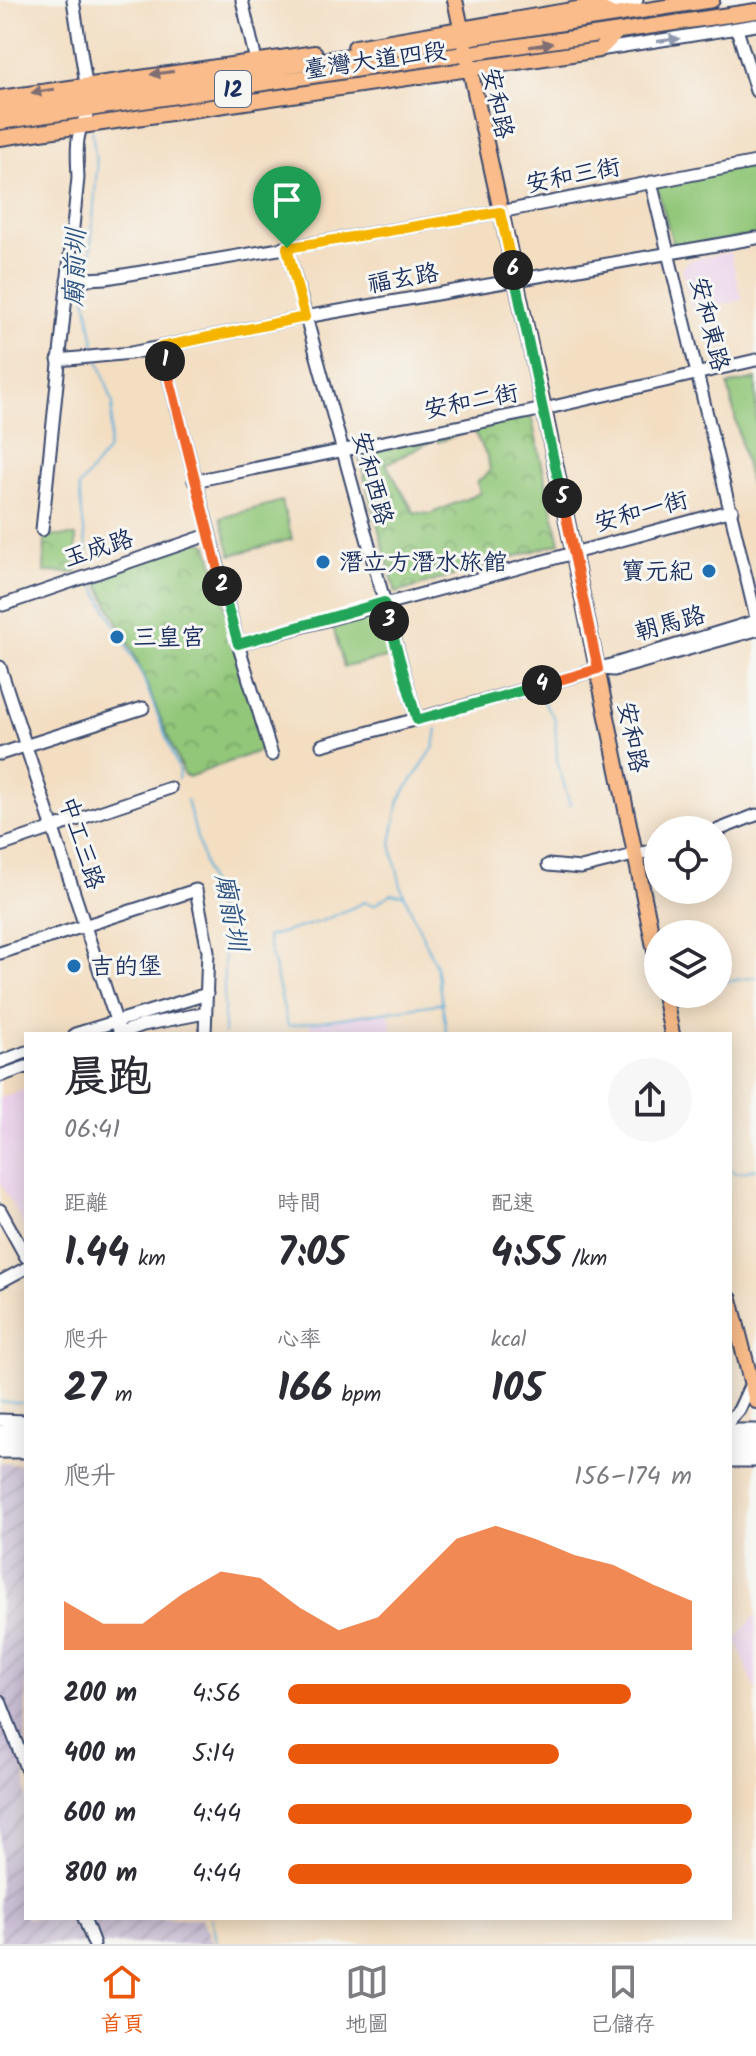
<!DOCTYPE html>
<html lang="zh-TW">
<meta charset="utf-8">
<style>
:root{--surface:#fff;--page:#f7f7f7;--text:#2b2b33;--muted:#7c7c81;--line:#e1e1e2;--accent:#ea580c}
body{margin:0;font-family:Kalam,"LXGW WenKai TC",sans-serif;background:var(--page);color:var(--text);height:100vh;display:flex;flex-direction:column;font-size:30px;white-space:nowrap}
*{box-sizing:border-box;margin:0}
p{font-size:26px;color:var(--muted)}
.icon{flex:none;width:44px;height:44px;fill:none;stroke:currentColor;stroke-width:2;stroke-linecap:round;stroke-linejoin:round}
.map{position:relative;flex:1;overflow:hidden}
.drawer{position:absolute;left:24px;top:1032px;width:708px;height:888px;display:flex;flex-direction:column;background:var(--surface);border-radius:0px;box-shadow:0 4px 20px #0003}
.drawer>*{flex:none}
.tools{position:absolute;left:644px;top:816px;display:grid;gap:16px}
.tools a{display:grid;place-items:center;width:88px;height:88px;border-radius:50%;background:var(--surface);box-shadow:0 4px 20px #0003;font-size:40px}
.pin{position:absolute;display:grid;place-items:center;width:68px;height:68px;color:#fff;margin:-82px -34px;border-radius:50% 50% 50% 0;rotate:-45deg;box-shadow:0 0 8px #0007}
.pin .icon{rotate:45deg}
.km{position:absolute;width:40px;height:40px;margin:-20px;border-radius:50%;background:#222;color:#fff;font-size:22px;line-height:40px;text-align:center}
.round{display:grid;place-items:center;flex:none;width:84px;height:84px;border-radius:42px;background:var(--page)}
.overview{display:flex;align-items:center;justify-content:space-between;height:136px;padding:0 40px}
h1{font-size:44px;font-weight:600;line-height:60px}
.figures{display:grid;grid-template-columns:repeat(3,1fr);gap:12px;height:136px;padding:8px 40px}
.figures div{display:grid;align-content:center}
.figures b{font-size:40px;font-weight:600}
.figures small{font-size:22px;font-weight:400}
.figures p{font-size:22px}
.chart{height:224px;padding:16px 40px}
.chart p{display:flex;justify-content:space-between}
.chart svg{width:100%;height:144px;margin-top:8px;fill:var(--accent);opacity:.7}
ul{padding:0 40px;list-style:none;font-size:26px}
li{display:grid;grid-template-columns:128px 96px 1fr;align-items:center;height:60px}
li i{height:20px;border-radius:10px;background:var(--accent)}
.tab-bar{display:flex;justify-content:space-around;align-items:center;height:112px;border-top:2px solid var(--line);background:var(--surface);font-size:22px;color:var(--muted)}
.tab-bar a{display:grid;justify-items:center;gap:4px}
.tab-bar .selected{color:var(--accent)}
.map>svg:first-child{display:block}
</style>
<div class="map">
<svg width="756" height="1944" viewBox="0 0 756 1944">
<defs>
<pattern id="industrial-furrows" width="10" height="10" patternUnits="userSpaceOnUse" patternTransform="scale(2)"><rect width="10" height="10" fill="#cbbfd5"/><path d="M-1 1l2-2M0 10L10 0M9 11l2-2" fill="none" stroke="#aea4b9"/></pattern>
<pattern id="park-crowns" width="20" height="18" patternUnits="userSpaceOnUse" patternTransform="scale(2)"><rect width="20" height="18" fill="#92c779"/><path d="M2 6a3 3 0 1 1 6 0M12 15a3 3 0 1 1 6 0" fill="none" stroke="#76a266"/></pattern>
</defs>
<rect width="100%" height="100%" fill="#f6f6f2"/>
<filter id="ink" filterUnits="userSpaceOnUse"><feTurbulence type="fractalNoise" baseFrequency=".0125" numOctaves="2"/><feDisplacementMap in="SourceGraphic" scale="16" xChannelSelector="R" yChannelSelector="G"/><feConvolveMatrix kernelMatrix="1 2 1 2 8 2 1 2 1" color-interpolation-filters="sRGB"/></filter>
<filter id="wash" filterUnits="userSpaceOnUse"><feTurbulence type="fractalNoise" baseFrequency=".006" numOctaves="4" result="noise"/><feDisplacementMap in="SourceGraphic" scale="32" xChannelSelector="R" yChannelSelector="G"/><feGaussianBlur stdDeviation="1.8" result="paint"/><feColorMatrix in="noise" values="0 0 0 0 0 0 0 0 0 0 0 0 0 0 0 0 0 1.4 0 .05"/><feComposite in="paint" operator="in"/></filter>
<g filter="url(#wash)">
<rect width="100%" height="100%" fill="#f3dec2"/>
<path fill="#ebd1eb" d="M730,252L742,300L692,311L682,269L687,261Z
M389,1013L393,1034H311L309,1022Z
M26,1088V1230L0,1182V1098Z
M756,1614V1692L736,1639Z"/>
<path fill="url(#industrial-furrows)" d="M0,1463L26,1465V1918H202L213,1944H0Z"/>
<path fill="#92c779" stroke="#567b6c" stroke-width="2" d="M756,165V235L674,248L656,184Z
M756,379V511L728,385Z
M282,501L292,539L231,555L221,518Z
M375,612L381,616L391,657L344,667L332,623Z"/>
<path fill="url(#park-crowns)" stroke="#567b6c" stroke-width="2" fill-rule="evenodd" d="M531,416L560,543L396,593L358,454ZM473,430L488,458L490,471L477,482L480,493L430,514L414,512L386,464L436,439L438,442Z
M45,536H76V573L44,572Z
M200,541L208,545L264,744L261,750L189,777L184,775L133,652L97,581L100,576Z"/>
<g fill="none" stroke-linecap="round" stroke-linejoin="round">
<path stroke="#5daed8" stroke-width="2" d="M89,274L97,168L92,131
M88,285L86,299L96,353
M88,564L79,487L107,451L110,437L113,403L98,359
M91,580L142,675L179,771L178,779
M541,699L555,719L557,760L570,805
M437,729L434,747L399,800L391,844L402,890L436,966L447,1034
M187,800L224,939V1034
M649,858L658,857
M405,895L391,894L374,905L365,902L322,921L267,937L288,1026L443,1003
M718,983L756,977
M675,996L686,994
M730,1170L737,1173L756,1169
M0,1402L26,1403
M211,1918L217,1944"/>
</g>
</g>
<g filter="url(#ink)">
<g fill="none" stroke-linecap="round" stroke-linejoin="round">
<g stroke="#3b496d" stroke-width="15">
<path id="minor" d="M242,0L256,61
M595,6L637,0
M737,29L756,91
M599,50L756,25
M651,182L756,618
M287,248L417,720
M67,280L106,278L500,212L756,162
M161,347L238,644L272,755
M58,360L131,353L305,317L756,238
M194,481L544,409L756,360
M42,530L78,178C77,152 74,132 90,110L73,0
M3,605L208,535
M238,644L732,510
M0,667L120,1033
M602,669L614,670L756,630
M322,745L578,675L756,621
M0,754L143,708
M718,830L756,815
M0,846L170,788
M548,865L581,868L658,849
M0,953L196,890L208,951L205,1034
M75,1034L207,994
M118,1034L143,1025L205,1013
M0,1062L26,1052
M0,1076L26,1067
M0,1210L26,1257
M0,1282L26,1268
M0,1420L26,1421
M730,1420L739,1410L751,1384
M730,1430H756
M0,1431H26
M730,1439H756
M0,1442H26
M730,1450H756
M0,1452H26
M730,1461H756
M0,1701L26,1768
M84,1918L94,1944"/>
</g>
<g stroke="#3b496d" stroke-width="18">
<path id="major" d="M455,0L544,409L658,966
M355,47L595,6L613,15
M0,98L315,53
M0,110L712,0
M0,122L756,11
M0,138L599,50L616,33
M664,994L672,1034
M730,1299L756,1401"/>
</g>
<use href="#minor" stroke="#fff" stroke-width="11"/>
<use href="#major" stroke="#f9bc8a" stroke-width="14"/>
</g>
<defs><path id="oneway-solid" d="M-6-.8H1V-3.2L6.5 0L1 3.2V.8H-6Z" transform="scale(2)"/></defs>
<use fill="#8d97ae" href="#oneway-solid" transform="translate(668 40) rotate(-8)"/>
<g fill="#7f6e72">
<use href="#oneway-solid" transform="translate(541 45) rotate(-9)"/>
<use href="#oneway-solid" transform="translate(162 73) rotate(172)"/>
<use href="#oneway-solid" transform="translate(43 91) rotate(171)"/>
</g>
</g>
<g fill="none" stroke-linecap="round" stroke-linejoin="round" filter="url(#ink)">
<g stroke="#fff" stroke-width="16">
<path id="split-1" d="M165,361L161,347L305,317L287,248"/>
</g>
<g stroke="#fff" stroke-width="16">
<path id="split-2" d="M165,361L222,586"/>
</g>
<g stroke="#fff" stroke-width="16">
<path id="split-3" d="M222,586L238,644L384,602L389,621"/>
</g>
<g stroke="#fff" stroke-width="16">
<path id="split-4" d="M389,621L417,720L542,685"/>
</g>
<g stroke="#fff" stroke-width="16">
<path id="split-5" d="M542,685L598,669L562,498"/>
</g>
<g stroke="#fff" stroke-width="16">
<path id="split-6" d="M513,270L562,498"/>
</g>
<g stroke="#fff" stroke-width="16">
<path id="split-7" d="M287,248L500,212L513,270"/>
</g>
<use href="#split-1" stroke="#f5b400" stroke-width="10"/>
<use href="#split-2" stroke="#f0652b" stroke-width="10"/>
<use href="#split-3" stroke="#22a559" stroke-width="10"/>
<use href="#split-4" stroke="#22a559" stroke-width="10"/>
<use href="#split-5" stroke="#f0652b" stroke-width="10"/>
<use href="#split-6" stroke="#22a559" stroke-width="10"/>
<use href="#split-7" stroke="#f5b400" stroke-width="10"/>
</g>
<g fill="#1f6fb2" stroke="#f6f6f2" stroke-width="3">
<circle cx="323" cy="562" r="8"/>
<circle cx="709" cy="571" r="8"/>
<circle cx="117" cy="637" r="8"/>
<circle cx="74" cy="966" r="8"/>
</g>
<g text-anchor="middle" stroke-width="6" stroke-linejoin="round" paint-order="stroke">
<rect fill="#f6f6f2" stroke="#5d6b8a" stroke-width="2" x="215" y="71" width="36" height="36" rx="6"/>
<g font-size="22" font-weight="bold" fill="#1b2f5e">
<text x="233" y="97">12</text>
</g>
<g font-size="24" fill="#1b2f5e" stroke="#f6f6f2">
<text transform="translate(375 60) rotate(-8)" y="8">臺灣大道四段</text>
<text transform="translate(498 103) rotate(78)" y="8">安和路</text>
<text transform="translate(573 175) rotate(-11)" y="8">安和三街</text>
<text transform="translate(403 278) rotate(-10)" y="8">福玄路</text>
<text transform="translate(710 324) rotate(76)" y="8">安和東路</text>
<text transform="translate(471 401) rotate(-11)" y="8">安和二街</text>
<text transform="translate(373 478) rotate(75)" y="8">安和西路</text>
<text transform="translate(641 511) rotate(-15)" y="8">安和一街</text>
<text transform="translate(98 548) rotate(-18)" y="8">玉成路</text>
<text transform="translate(670 623) rotate(-16)" y="8">朝馬路</text>
<text transform="translate(633 737) rotate(79)" y="8">安和路</text>
<text transform="translate(82 843) rotate(72)" y="8">中工三路</text>
</g>
<g font-size="24" fill="#1b2f5e" stroke="#f6f6f2" text-anchor="start">
<text x="339" y="570">潛立方潛水旅館</text>
<text x="693" y="579" text-anchor="end">寶元紀</text>
<text x="133" y="645">三皇宮</text>
<text x="90" y="974">吉的堡</text>
</g>
<g font-size="26" font-style="italic" fill="#2f5583" stroke="#f6f6f2">
<text transform="translate(74 268) rotate(-88)" y="9">廟前圳</text>
<text transform="translate(232 912) rotate(79)" y="9">廟前圳</text>
</g>
</g>
</svg>
<div class="tools">
<a><svg class="icon" aria-label="locate" viewBox="0 0 24 24"><circle cx="12" cy="12" r="6"/><path d="M12 2v4M12 18v4M2 12h4M18 12h4"/></svg></a>
<a><svg class="icon" aria-label="layers" viewBox="0 0 24 24"><path d="M12 4l9 5-9 5-9-5zM3 14l9 5 9-5"/></svg></a>
</div>
<div class="pin" style="left:287px;top:248px;background:#1e9e55"><svg class="icon" aria-label="arrive" viewBox="0 0 24 24"><path d="M6 21V4h12l-3 4 3 4H6"/></svg></div>
<b class="km" style="left:165px;top:361px">1</b>
<b class="km" style="left:222px;top:586px">2</b>
<b class="km" style="left:389px;top:621px">3</b>
<b class="km" style="left:542px;top:685px">4</b>
<b class="km" style="left:562px;top:498px">5</b>
<b class="km" style="left:513px;top:270px">6</b>
<section class="drawer">
<div class="overview"><div><h1>晨跑</h1><p>06:41</p></div><a class="round"><svg class="icon" aria-label="share" viewBox="0 0 24 24"><path d="M12 15V3M7 8l5-5 5 5M5 13v7h14v-7"/></svg></a></div>
<div class="figures">
<div><p>距離</p><b>1.44<small> km</small></b></div>
<div><p>時間</p><b>7:05</b></div>
<div><p>配速</p><b>4:55<small> /km</small></b></div>
</div>
<div class="figures">
<div><p>爬升</p><b>27<small> m</small></b></div>
<div><p>心率</p><b>166<small> bpm</small></b></div>
<div><p>kcal</p><b>105</b></div>
</div>
<div class="chart"><p><span>爬升</span>156–174 m</p>
<svg viewBox="0 0 160 44" preserveAspectRatio="none"><path d="M0 44V29L10 36L20 36L30 27L40 20L50 22L60 31L70 38L80 34L90 22L100 10L110 6L120 10L130 15L140 18L150 24L160 29V44z"/></svg>
</div>
<ul>
<li><b>200 m</b>4:56<i style="width:85%"></i></li>
<li><b>400 m</b>5:14<i style="width:67%"></i></li>
<li><b>600 m</b>4:44<i style="width:100%"></i></li>
<li><b>800 m</b>4:44<i style="width:100%"></i></li>
</ul>
</section>
</div>
<nav class="tab-bar">
<a class="selected"><svg class="icon" aria-label="home" viewBox="0 0 24 24"><path d="M3 11l9-7 9 7M6 9v11h12V9"/></svg>首頁</a>
<a><svg class="icon" aria-label="map" viewBox="0 0 24 24"><path d="M3 6l6-2 6 2 6-2v14l-6 2-6-2-6 2zM9 4v14M15 6v14"/></svg>地圖</a>
<a><svg class="icon" aria-label="saved" viewBox="0 0 24 24"><path d="M7 4h10v16l-5-4-5 4z"/></svg>已儲存</a>
</nav>
